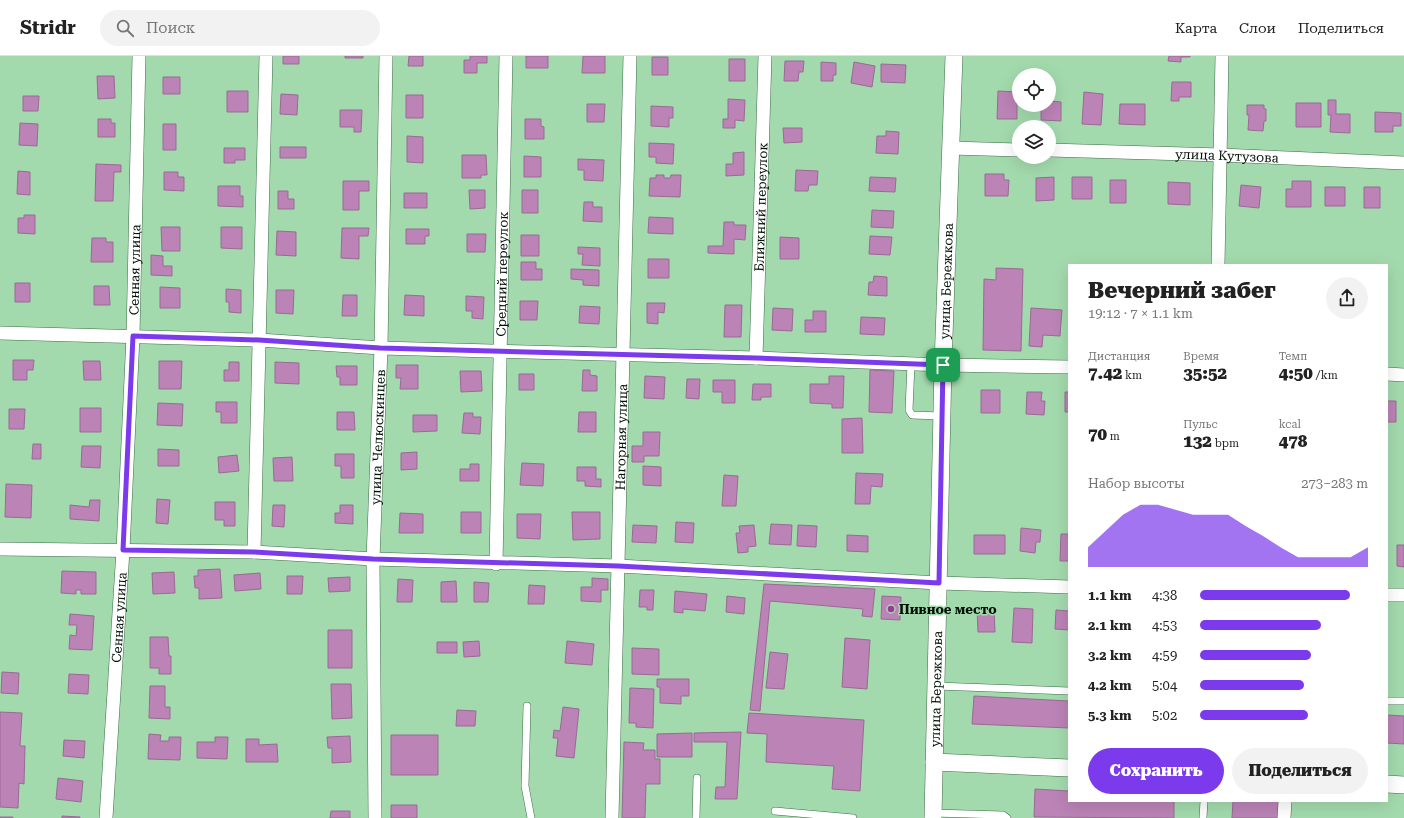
<!DOCTYPE html>
<html lang="ru">
<meta charset="utf-8">
<style>
:root{--surface:#fff;--page:#f2f2f2;--text:#222;--muted:#767676;--line:#e0e0e0;--accent:#7c3aed}
body{margin:0;font-family:"Roboto Serif",serif;background:var(--page);color:var(--text);height:100vh;display:flex;flex-direction:column;font-size:15px;white-space:nowrap}
*{box-sizing:border-box;margin:0}
p{font-size:13px;color:var(--muted)}
.icon{flex:none;width:22px;height:22px;fill:none;stroke:currentColor;stroke-width:2;stroke-linecap:round;stroke-linejoin:round}
.map{position:relative;flex:1;overflow:hidden}
.details{position:absolute;left:1068px;top:208px;width:320px;height:538px;display:flex;flex-direction:column;background:var(--surface);border-radius:0px;box-shadow:0 4px 16px #0002}
.details>*{flex:none}
.buttons{position:absolute;left:1012px;top:12px;display:grid;gap:8px}
.buttons a{display:grid;place-items:center;width:44px;height:44px;border-radius:50%;background:var(--surface);box-shadow:0 4px 16px #0002;font-size:20px}
.pin{position:absolute;display:grid;place-items:center;width:34px;height:34px;color:#fff;margin:-17px;border-radius:8px;box-shadow:0 2px 6px #0006}
.round{display:grid;place-items:center;flex:none;width:42px;height:42px;border-radius:21px;background:var(--page)}
.summary{display:flex;align-items:center;justify-content:space-between;height:68px;padding:0 20px}
h1{font-size:22px;font-weight:800;line-height:30px}
.figures{display:grid;grid-template-columns:repeat(3,1fr);gap:6px;height:68px;padding:4px 20px}
.figures div{display:grid;align-content:center}
.figures b{font-size:17px;font-weight:800}
.figures small{font-size:11px;font-weight:400}
.figures p{font-size:11px}
.chart{height:112px;padding:8px 20px}
.chart p{display:flex;justify-content:space-between}
.chart svg{width:100%;height:72px;margin-top:4px;fill:var(--accent);opacity:.7}
.button{display:flex;gap:8px;margin-top:auto;padding:8px 20px}
.button a{flex:1;height:46px;border-radius:24px;background:var(--accent);color:#fff;font-size:16px;font-weight:800;line-height:46px;text-align:center}
.button a+a{background:var(--page);color:var(--text)}
ul{padding:0 20px;list-style:none;font-size:13px}
li{display:grid;grid-template-columns:64px 48px 1fr;align-items:center;height:30px}
li i{height:10px;border-radius:5px;background:var(--accent)}
header{display:flex;align-items:center;gap:24px;box-sizing:border-box;height:56px;padding:0 20px;background:var(--surface);border-bottom:1px solid var(--line)}
header strong{font-size:19px}
nav{display:flex;gap:22px;margin-inline-start:auto;font-size:14px}
.search{width:280px;height:36px;background:var(--page);display:flex;align-items:center;gap:10px;box-sizing:border-box;padding:0 14px;border-radius:22px;color:var(--muted);font-size:15px}
.map>svg:first-child{display:block}
</style>
<header>
<strong>Stridr</strong>
<div class="search"><svg class="icon" aria-label="search" viewBox="0 0 24 24"><circle cx="10" cy="10" r="6"/><path d="M15 15l6 6"/></svg>Поиск</div>
<nav><a>Карта</a><a>Слои</a><a>Поделиться</a></nav>
</header>
<div class="map">
<svg width="1404" height="762" viewBox="0 0 1404 762">
<rect width="100%" height="100%" fill="#a3daad"/>
<path fill="#bb83b6" stroke="#996a94" d="M283,0H299V8H283Z
M345,0H363V2H345Z
M409,0H423V10H408Z
M470,0H487V7H477V17H464V4H470Z
M526,0H548V12H526Z
M583,0H605V17H582Z
M1169,0H1190V1H1181V6L1168,5Z
M652,1H668V19H652Z
M729,3H745V25H729Z
M785,5H804L803,16H799L798,25H784Z
M821,6L836,7V19H833V25H821Z
M854,6L875,10L872,31L851,27Z
M881,8L906,9L905,27L881,26Z
M97,20H114L115,42L98,43Z
M163,21H180V38H163Z
M1172,26H1191V41H1179V45H1171Z
M227,35H248V56H227Z
M998,35L1017,36V63H997Z
M1084,36L1103,38L1101,69L1082,68Z
M281,38L298,39L297,59L280,58Z
M406,39H423V62H406Z
M23,40H39L38,55H23Z
M728,43L745,44L744,65L735,64V72H723V63H728Z
M1328,44H1336V58H1350V77L1330,76L1331,59H1328Z
M1049,45L1061,46V65L1041,64V49H1049Z
M1296,47H1321V71H1296Z
M587,48H605L604,66H587Z
M1120,48H1145V69L1119,68Z
M1247,49H1264V53H1266V65H1264L1263,75L1248,74L1249,59H1247Z
M651,50L673,51V62H669V71L651,70Z
M340,54H362L361,76H354V71H340Z
M1375,56L1401,57V70H1393V76H1375Z
M98,63H111V67H115V81H98Z
M525,63H541V70L544,71V83H525Z
M20,67L38,68L37,90L19,89Z
M163,68H176V94H163Z
M783,72H802V86L784,87Z
M886,75L899,76L898,98L876,97L877,80H886Z
M407,80L423,81V107L407,106Z
M649,87L674,88L673,108L656,107V101H649Z
M280,91H306V102H280Z
M224,92H245V104H235V107H224Z
M744,96V119L726,120V108H733V97Z
M462,99H486L487,119H481V122H462Z
M524,100L541,101V121H524Z
M578,103L604,104L603,125L584,124V114H578Z
M96,108L121,109V116H114L113,145H95Z
M796,114L818,115L817,129H809L808,135H795Z
M18,115L30,116V139L17,138Z
M164,116H178V121H184V135L164,134Z
M985,118H1004V124H1009L1008,140H985Z
M656,119H664V122H670L671,119H681L680,141L649,140L650,122H656Z
M870,121L896,122L895,136L869,135Z
M1054,121V144L1036,145V122Z
M1072,121H1092V143H1072Z
M1110,124H1126V147H1110Z
M343,125H369V135H359V154H343Z
M1292,125H1311V151H1286V133H1292Z
M1168,126L1190,127V149L1168,148Z
M1241,129L1261,131L1259,152L1239,150Z
M218,130H240V140H243V151L218,150Z
M1325,131H1345V150H1325Z
M1364,131H1380V152H1364Z
M469,134H485V152L470,153Z
M522,134H538V157H522Z
M278,135H288V143H294V153H278Z
M404,137H427V152H404Z
M584,146H593V151H602V166L583,165Z
M872,154L894,155L893,172L871,171Z
M24,159H35V178L18,177V162H24Z
M649,161L673,162V178L648,177Z
M724,166H734V169H746L745,184L734,183V198L708,197V190H723Z
M161,171H180V195H162Z
M221,171H242V193L221,192Z
M342,172H369L368,180H359V203L341,202Z
M406,173H429V180H425V188H406Z
M277,175L296,176V200L276,199Z
M467,178H486L485,196H467Z
M521,179H539V200H521Z
M870,180L892,181L890,199L869,198Z
M780,181L799,182V203H780Z
M92,182H106V186H113V206H91Z
M578,191L600,192V210L582,209L583,198H578Z
M151,199L163,200V210H172V220L151,219Z
M648,203H669V222H648Z
M521,206H536V213H542V224H521Z
M996,212L1023,213L1021,295L983,294L984,223L996,224Z
M571,213L599,214V230L583,229V224L571,223Z
M874,220L887,221V240L868,239L869,226H873Z
M15,227H30V246H15Z
M94,230H109L110,249H94Z
M160,231L180,232V252H160Z
M226,233L241,234V257L229,256V246H226Z
M276,234H294L293,258L276,257Z
M343,239H357V260H342Z
M405,239L424,240V260L404,259Z
M466,240L484,241L483,263L472,262V255H466Z
M520,245H538L537,264H520Z
M647,247H665L664,257L658,256V268L647,267Z
M725,249H742L741,281H724Z
M580,250L600,251L599,268L579,267Z
M773,252L793,253L792,275L772,274Z
M1031,252L1062,254L1060,280L1043,279L1042,291L1029,290Z
M813,255H826V276H805V264H813Z
M861,261L885,262L884,279L860,278Z
M13,304H34L33,314H27V324H13Z
M83,305H100L101,324H84Z
M159,305H182L181,333H159Z
M229,306H239V325H224V314H229Z
M275,306L299,307V328L275,327Z
M396,309H418V333H400L401,322H396Z
M336,310H357V329H340V321H337Z
M583,314H590V319L597,320V335H582Z
M870,314L894,315L892,357L869,356Z
M460,315H481L482,335L461,336Z
M519,318H534V334H519Z
M645,320L665,321L664,343L644,342Z
M829,320H844L843,352H832V348L810,347V328H829Z
M687,323H700L699,343L686,342Z
M713,324H735V347H722V336H713Z
M753,328H771V341H761V344H752Z
M981,334H1000V357H981Z
M1027,336H1042L1041,345H1045L1044,359L1026,358Z
M1065,336H1069V356H1065Z
M1387,345H1396V366H1387Z
M216,346H237V367H221V356H216Z
M158,347L183,348L182,370L157,369Z
M80,352H101V376H80Z
M9,353H25L24,373H9Z
M337,356H354L355,374H337Z
M579,356H596V376H578Z
M464,357H473V361H481L480,378L462,377Z
M413,359H437V375L413,376Z
M862,362L863,397H842V363Z
M643,376H660L659,400H644V406H632V390H643Z
M33,388H41V403H32Z
M82,390H101L100,412L81,411Z
M158,393L179,394V410H158Z
M417,396V413L401,414V397Z
M335,398H354V422H341V410H335Z
M237,399L239,415L219,417L218,401Z
M292,401L293,425H274L273,402Z
M522,407L544,408L543,430L520,429Z
M470,408H479V425H460V413H470Z
M643,410L661,411V430L643,429Z
M577,411H596V423H601V431L585,430V425H577Z
M856,417L883,418L882,431L871,430L870,448H855Z
M724,419L738,420L736,450H722Z
M6,428L32,429L31,462L5,461Z
M157,443L170,444L168,468L156,467Z
M90,444H100L99,465L70,463V449L89,451Z
M215,446H235V470H224V464H215Z
M273,449H285L284,471L272,470Z
M340,449H353V468L335,467V457H340Z
M461,456H481V477H461Z
M572,456H600V483L573,484Z
M400,457L423,458V477H399Z
M517,458H541L540,483L517,482Z
M676,466L694,467L693,487L675,486Z
M771,468L792,469L791,489L769,488Z
M633,469L657,470L656,487L632,486Z
M754,469L756,490L748,491V496L738,497L736,477H740L739,470Z
M798,469L817,470L816,491L797,490Z
M1021,472L1041,474L1040,486H1036L1035,497L1020,495Z
M1061,478H1069V505H1060Z
M847,479L868,480V496L847,495Z
M974,479H1005V498H974Z
M1397,489H1404V511L1397,510Z
M220,513L222,542L199,543V532H195L194,520H198V514Z
M62,515L96,516V538H81V534H76V538L61,537Z
M174,516L175,537L153,538L152,517Z
M260,517L261,533L235,535L234,519Z
M287,520H303L302,538H287Z
M350,521V535L329,536L328,522Z
M592,522L608,523V534H601V546L581,545V531H592Z
M398,523L413,524L412,546H397Z
M456,525L457,546H441V526Z
M474,526L489,527L488,546H474Z
M764,528L875,533L872,561L862,560L863,553L770,545L760,655L750,654Z
M529,529L545,530L544,548H528Z
M640,534H654L653,554H647V551H639Z
M675,535L707,538L705,555L683,553V557L674,556Z
M727,540L745,542L744,558L726,556Z
M882,540L901,541L900,564L881,563Z
M1014,552L1033,553L1032,587L1012,586Z
M977,553H994L995,576H978Z
M1056,554L1069,555V574L1055,573Z
M70,558L94,560L92,594L69,593L70,579L76,580L77,569H69Z
M328,574H352V612H328Z
M150,581H168L169,600H171V618H159V612H150Z
M845,582L870,584L867,633L842,631Z
M479,585L480,600L464,601L463,586Z
M567,585L594,588L592,609L565,607Z
M437,586H457V597H437Z
M632,592L659,593V619L632,618Z
M770,596L788,598L784,633L766,632Z
M2,616L19,617L18,638L1,637Z
M69,618L89,619L88,638L68,637Z
M657,623H689V640H681V648L660,647V631H657Z
M331,628H351L352,662L332,663Z
M150,630H165V651H170V663L149,662Z
M630,632L654,633L653,672L636,671V667H629Z
M974,640L1069,645V672L972,668Z
M563,651L579,653L574,702L556,700L558,682H553L554,674L560,675Z
M457,654L476,655L475,670H456Z
M0,656L22,657L20,690H25L24,728L19,727L18,752L0,751Z
M749,657L864,664L860,735L832,733L834,710L766,706L767,678L747,677Z
M1387,659L1404,660V688L1387,687Z
M741,676L737,743H715L716,731H725L727,686H694V677Z
M692,677V701H657V678Z
M149,678L161,679L160,685H169V681H181L180,704L148,703Z
M391,679H438V719H391Z
M350,680L351,706L332,707V692H328L327,681Z
M215,681H228L227,703L197,702V686H215Z
M246,683H259V689L277,688L278,706H246Z
M64,684L85,685L84,702L63,700Z
M624,686L644,687L643,694H655V703H660V728H646L645,762H622Z
M58,722L83,725L81,746L56,743Z
M1035,733L1069,735V745H1174V762L1034,761Z
M1233,745H1279L1278,762H1232Z
M391,749H417V762H391Z
M331,755H350V762H330Z
M62,760L80,761V762H62Z
M0,761H13V762H0Z"/>
<g fill="none" stroke-linecap="round" stroke-linejoin="round">
<g stroke="#3b6d46" stroke-width="8">
<path id="service" d="M911,308L909,354L912,359L942,360
M936,630L1069,635
M1387,645H1404
M527,650L525,730L531,762
M775,755L853,762
M933,757L1003,759L1007,762
M696,762L697,722
M1203,762L1204,745"/>
</g>
<g stroke="#3b6d46" stroke-width="14">
<g id="minor">
<path d="M951,92L1019,94"/>
<path id="s1" d="M1049,94L1221,99L1404,107"/>
<path d="M1218,209L1222,0"/>
<path d="M0,277L259,284L381,292L756,302L943,309L1069,311"/>
<path id="s2" d="M756,302L765,0"/>
<path d="M1387,318L1404,319"/>
<path d="M0,493L254,496L373,503L618,510L939,527L1069,531"/>
<path d="M254,496L266,0"/>
<path id="s3" d="M496,508L506,0"/>
<path d="M1387,539H1404"/>
<path id="s4" d="M106,762L123,494L133,280L139,0"/>
<path id="s5" d="M375,762L373,503L381,292L386,0"/>
<path id="s6" d="M612,762L630,0"/>
<path d="M1284,762L1285,745"/>
</g>
</g>
<g stroke="#3b6d46" stroke-width="18">
<g id="tertiary">
<path d="M934,706L1069,712"/>
<path d="M1387,728L1404,729"/>
<path id="s7" d="M933,762L943,309L954,0"/>
</g>
</g>
<use href="#service" stroke="#fff" stroke-width="7"/>
<use href="#minor" stroke="#fff" stroke-width="13"/>
<use href="#tertiary" stroke="#fff" stroke-width="17"/>
</g>
<g fill="none" stroke-linecap="round" stroke-linejoin="round">
<g stroke="#fff" stroke-width="8">
<path id="route" d="M133,280L259,284L380,292L756,302L943,309L939,527L618,510L373,503L254,496L123,494Z"/>
</g>
<use href="#route" stroke="#7c3aed" stroke-width="5"/>
</g>
<circle fill="#9f379a" stroke="#a3daad" stroke-width="1.5" cx="891" cy="553" r="4"/>
<g text-anchor="middle" stroke-width="3" stroke-linejoin="round" paint-order="stroke">
<g font-size="13" fill="#011104" stroke="#a3daad">
<text dy="5" stroke="none"><textPath href="#s1" startOffset="178">улица Кутузова</textPath></text>
<text dy="5" stroke="none"><textPath href="#s2" startOffset="151">Ближний переулок</textPath></text>
<text dy="5" stroke="none"><textPath href="#s4" startOffset="549">Сенная улица</textPath></text>
<text dy="5" stroke="none"><textPath href="#s3" startOffset="290">Средний переулок</textPath></text>
<text dy="5" stroke="none"><textPath href="#s7" startOffset="537">улица Бережкова</textPath></text>
<text dy="5" stroke="none"><textPath href="#s5" startOffset="381">улица Челюскинцев</textPath></text>
<text dy="5" stroke="none"><textPath href="#s6" startOffset="381">Нагорная улица</textPath></text>
<text dy="5" stroke="none"><textPath href="#s4" startOffset="201">Сенная улица</textPath></text>
<text dy="5" stroke="none"><textPath href="#s7" startOffset="129">улица Бережкова</textPath></text>
</g>
<g font-size="13" font-weight="bold" fill="#011104" stroke="#a3daad" text-anchor="start">
<text x="899" y="558">Пивное место</text>
</g>
</g>
</svg>
<div class="buttons">
<a><svg class="icon" aria-label="locate" viewBox="0 0 24 24"><circle cx="12" cy="12" r="6"/><path d="M12 2v4M12 18v4M2 12h4M18 12h4"/></svg></a>
<a><svg class="icon" aria-label="layers" viewBox="0 0 24 24"><path d="M12 4l9 5-9 5-9-5zM3 14l9 5 9-5"/></svg></a>
</div>
<div class="pin" style="left:943px;top:309px;background:#1e9e55"><svg class="icon" aria-label="arrive" viewBox="0 0 24 24"><path d="M6 21V4h12l-3 4 3 4H6"/></svg></div>
<section class="details">
<div class="summary"><div><h1>Вечерний забег</h1><p>19:12 · 7 × 1.1 km</p></div><a class="round"><svg class="icon" aria-label="share" viewBox="0 0 24 24"><path d="M12 15V3M7 8l5-5 5 5M5 13v7h14v-7"/></svg></a></div>
<div class="figures">
<div><p>Дистанция</p><b>7.42<small> km</small></b></div>
<div><p>Время</p><b>35:52</b></div>
<div><p>Темп</p><b>4:50<small> /km</small></b></div>
</div>
<div class="figures">
<div><b>70<small> m</small></b></div>
<div><p>Пульс</p><b>132<small> bpm</small></b></div>
<div><p>kcal</p><b>478</b></div>
</div>
<div class="chart"><p><span>Набор высоты</span>273–283 m</p>
<svg viewBox="0 0 160 44" preserveAspectRatio="none"><path d="M0 44V32L10 22L20 12L30 6L40 6L50 9L60 12L70 12L80 12L90 19L100 25L110 32L120 38L130 38L140 38L150 38L160 32V44z"/></svg>
</div>
<ul>
<li><b>1.1 km</b>4:38<i style="width:89%"></i></li>
<li><b>2.1 km</b>4:53<i style="width:72%"></i></li>
<li><b>3.2 km</b>4:59<i style="width:66%"></i></li>
<li><b>4.2 km</b>5:04<i style="width:62%"></i></li>
<li><b>5.3 km</b>5:02<i style="width:64%"></i></li>
</ul>
<div class="button"><a>Сохранить</a><a>Поделиться</a></div>
</section>
</div>
